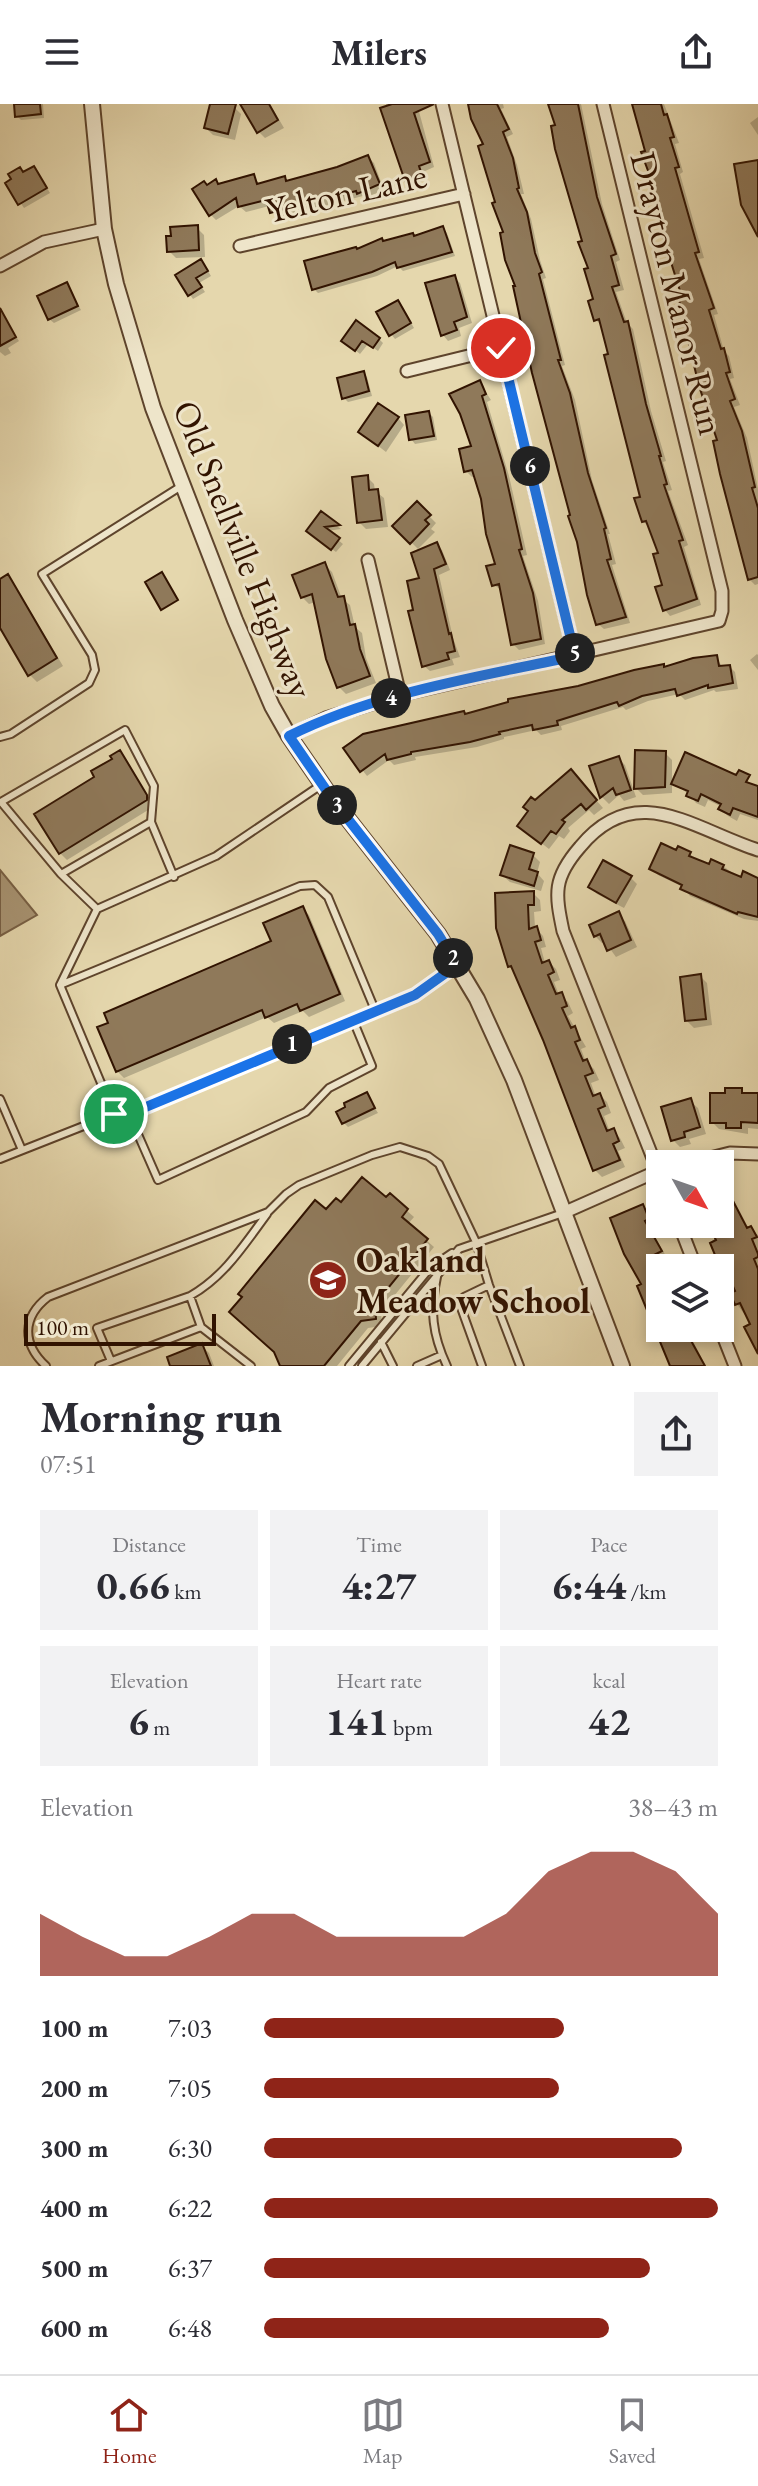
<!DOCTYPE html>
<meta charset="utf-8">
<style>
:root{--surface:#fff;--page:#f2f2f3;--text:#2b2b33;--muted:#7c7c81;--line:#e1e1e2;--accent:#8f2418}
body{margin:0;font-family:"EB Garamond",serif;background:var(--page);color:var(--text);height:100vh;display:flex;flex-direction:column;font-size:30px;white-space:nowrap}
*{box-sizing:border-box;margin:0}
p{font-size:26px;color:var(--muted)}
.icon{flex:none;width:44px;height:44px;fill:none;stroke:currentColor;stroke-width:2;stroke-linecap:round;stroke-linejoin:round}
.map{position:relative;height:1262px;overflow:hidden}
.drawer{display:flex;flex-direction:column;background:var(--surface);flex:1}
.drawer>*{flex:none}
.needle{width:52px;rotate:130deg}
.fabs{position:absolute;left:646px;top:1046px;display:grid;gap:16px}
.fabs a{display:grid;place-items:center;width:88px;height:88px;border-radius:0px;background:var(--surface);box-shadow:0 4px 12px #0003;font-size:40px}
.scale{position:absolute;left:24px;bottom:20px;width:192px;box-sizing:border-box;padding-left:8px;border:4px solid #311301;border-top:0;font-size:22px;line-height:28px;white-space:nowrap;color:#311301;-webkit-text-stroke:6px #eee5ca;paint-order:stroke}
.pin{position:absolute;display:grid;place-items:center;width:68px;height:68px;color:#fff;margin:-34px;border:4px solid #fff;border-radius:50%;box-shadow:0 2px 8px #0007}
.km{position:absolute;width:40px;height:40px;margin:-20px;border-radius:50%;background:#222;color:#fff;font-size:22px;line-height:40px;text-align:center}
.round{display:grid;place-items:center;flex:none;width:84px;height:84px;border-radius:0px;background:var(--page)}
.overview{display:flex;align-items:center;justify-content:space-between;height:136px;padding:0 40px}
h1{font-size:44px;font-weight:700;line-height:60px}
.figures{display:grid;grid-template-columns:repeat(3,1fr);gap:12px;height:136px;padding:8px 40px}
.figures div{display:grid;align-content:center;border-radius:0px;background:var(--page);text-align:center}
.figures b{font-size:40px;font-weight:700}
.figures small{font-size:22px;font-weight:400}
.figures p{font-size:22px}
.chart{height:224px;padding:16px 40px}
.chart p{display:flex;justify-content:space-between}
.chart svg{width:100%;height:144px;margin-top:8px;fill:var(--accent);opacity:.7}
ul{padding:0 40px;list-style:none;font-size:26px}
li{display:grid;grid-template-columns:128px 96px 1fr;align-items:center;height:60px}
li i{height:20px;border-radius:10px;background:var(--accent)}
header{display:flex;justify-content:space-between;align-items:center;height:104px;padding:0 40px;background:var(--surface);font-size:36px;font-weight:700}
.dock{display:flex;justify-content:space-around;align-items:center;height:112px;border-top:2px solid var(--line);background:var(--surface);font-size:22px;color:var(--muted)}
.dock a{display:grid;justify-items:center;gap:4px}
.dock .current{color:var(--accent)}
.map>svg:first-child{display:block}
</style>
<header><svg class="icon" aria-label="menu" viewBox="0 0 24 24"><path d="M4 6h16M4 12h16M4 18h16"/></svg>Milers<svg class="icon" aria-label="share" viewBox="0 0 24 24"><path d="M12 15V3M7 8l5-5 5 5M5 13v7h14v-7"/></svg></header>
<div class="map">
<svg width="758" height="1262" viewBox="0 0 758 1262">
<rect width="100%" height="100%" fill="#e5d7ad"/>
<filter id="stains"><feTurbulence type="fractalNoise" baseFrequency=".0025" numOctaves="4"/><feColorMatrix values="0 0 0 0 .2 0 0 0 0 .09 0 0 0 0 .02 0 0 0 .5 -.17"/></filter>
<radialGradient id="worn" r=".72"><stop offset=".6" stop-color="#630" stop-opacity="0"/><stop offset="1" stop-color="#630" stop-opacity=".3"/></radialGradient>
<path fill="#a89473" stroke="#786045" stroke-width="2" d="M0,766L37,811L0,832Z"/>
<path fill="#0003" d="M16,0H43L44,14L21,16L17,12Z
M212,0L234,3L241,10L235,36L213,31L206,24Z
M247,0H270L284,24L265,34L258,27Z
M386,0H417L434,63L423,68L426,76L412,81L406,76Z
M470,0H503L504,4L501,5L513,30L507,33L517,61L524,90H521L531,115L540,156L546,174L543,175L565,261L562,262L575,296L592,376L610,430H608L616,460L612,461L630,519L604,525L598,520L485,41Z
M550,0H581L602,100L620,156L616,158L624,186L616,188L627,219L633,225L651,307L666,357L663,358L672,386L668,387L688,441L684,443L701,501L670,512L665,506L660,450L649,423L643,417L642,394L610,251L602,222L596,216L590,166Z
M636,0H664L679,39L675,40L683,68L680,70L704,154L699,155L718,210L714,211L724,247L729,252L734,274L730,275L740,301L734,303L747,334L758,385V480L755,481L749,475L719,337Z
M758,13V31L750,19Z
M368,53L374,59L384,86L365,94L363,92L277,114L269,102L246,108L239,102L216,116L210,110L207,83L254,72L260,81L284,74L288,78L338,65Z
M38,69L50,89L24,104L7,79Z
M197,124L204,131L205,153L176,154L169,147Z
M443,124L447,129L455,152L403,167L398,162L377,172L318,189L314,185L358,147Z
M205,162L211,172L199,179L205,188L193,195L177,172Z
M454,173L460,179L472,219L459,224L461,232L448,237L443,231Z
M66,180L81,206L54,219L49,215Z
M402,203L414,224L395,235L391,230Z
M3,213L19,237L8,244L11,249L5,252L0,248V215Z
M379,235L383,239L378,247L368,240L360,250L344,237Z
M363,269L367,273L372,292L348,298L344,294Z
M479,278L491,296L487,298L509,372L527,451L523,452L538,497L545,540L519,546L513,540L503,487L494,481L497,461L476,372L472,373L466,367L474,344Z
M429,309L433,313L437,336L415,340L411,335Z
M398,314L404,321L386,348L360,328Z
M367,373L374,380L375,387L384,394L388,423L366,425L359,418Z
M417,400L436,419L431,425L435,428L418,445L395,422Z
M321,410L341,425L327,427L343,440L336,448L313,431Z
M436,440L442,446L450,466L439,471L453,534L460,553L452,555L454,561L430,567L424,562L416,507L422,476Z
M325,461L332,468L342,495L350,501L355,523L362,529L366,554L376,579L346,590L339,583L316,498L309,500L302,493Z
M7,473L14,480L63,562L37,578L30,571L4,528L0,527V477Z
M757,550L758,551V566L750,556Z
M716,553L723,564L730,563L735,568L738,585L716,588L714,586L685,596L679,590L648,597L626,606L623,603L561,622L562,626L541,631L536,626L504,633V635L477,643L415,653L416,656L394,661L389,656L367,672L346,645L466,612Z
M119,648L126,655L153,703L67,756L60,749L97,674Z
M665,649L672,656V689L643,691L636,684Z
M618,654L625,661L636,693L624,697L619,691L609,700L602,693L592,663Z
M578,675L603,704L594,711L589,706L568,724L570,727L564,735L559,732L549,745L527,728L531,708L535,698Z
M674,680L758,685V720V716L740,710L737,717L728,712L721,705L722,703L708,696L705,703L696,699L689,690Z
M677,749L690,750L698,758L710,763L723,762L742,776H758V817L744,815L690,792L683,783L658,771L651,764Z
M533,751L540,758L537,769L544,777L541,787L510,778L502,771Z
M630,773L637,780L624,804L597,790L590,783Z
M533,789L540,796L541,807L534,808L535,823L543,832L546,843L541,844L545,859L549,858L556,865L560,876L554,878L559,891L568,898L573,909L568,912L586,943L581,945L586,958L594,965L599,976L591,979L596,993L600,991L607,998L611,1009L604,1012L610,1028L613,1027L620,1034L625,1044L618,1047L625,1063L602,1073L595,1066L516,869L509,862L498,824Z
M302,804L309,811L345,897L309,913L303,907L274,919L267,913L124,974L117,967L273,838Z
M618,810L625,817L637,843L616,853L605,838L602,839L595,832Z
M700,872L707,879L712,921L694,924L687,917Z
M741,986L746,991H758V1025L748,1024V1030L719,1025L712,1018L727,991Z
M366,990L378,1009L348,1023L344,1019Z
M690,997L698,1004L706,1030L689,1035L691,1040L680,1043L673,1036Z
M720,1076L727,1083L749,1125L758,1131V1246L752,1221L737,1200L738,1188L732,1174L724,1166L719,1137L710,1120H720Z
M390,1092L414,1113L408,1120L434,1143L381,1208L382,1222L368,1224L337,1262H282L327,1108L341,1101L386,1096Z
M643,1103L650,1110L655,1122L650,1124L667,1154L659,1158L662,1164H660V1224H686L706,1262H668L671,1260L644,1181Z
M202,1242L209,1249L214,1262H172Z"/>
<path fill="#8f795a" stroke="#311301" stroke-width="2" d="M14,0H40L41,10L15,13Z
M210,0H236L228,30L204,24Z
M240,0H269L278,16L257,29Z
M392,0H434L414,9L430,58L419,62L422,71L405,77L380,4Z
M468,0H497L509,25L503,28L513,54L519,84L517,85L527,108L535,149L542,168L539,170L561,256H558L570,289L588,369L606,424L604,425L611,455L607,456L626,513L596,521L587,491L577,438L568,412L570,411L532,269L513,182H515L505,156L500,129L503,128L492,99L495,98L478,42L483,40L471,15Z
M548,0H578L597,93L616,150L611,152L619,181L612,183L624,218L628,217L646,300L661,352H659L667,380L664,381L683,436L679,437L697,495L663,507L655,483L662,481L653,450L658,449L646,417L642,418L634,394L640,393L604,251L608,250L599,215L594,217L588,197L593,195L584,165L588,164L578,138L582,137L555,45L551,22L555,21Z
M632,0H661L664,11L667,10L674,33L670,34L679,63L675,64L699,148L695,149L714,204L709,206L721,245L724,244L730,268L726,269L735,295L730,297L742,327L755,383L752,384L758,404V473L748,476L720,370L713,337L717,336L699,282L685,224L688,223L677,191L681,190L663,133L650,72L641,48L645,47Z
M368,51L380,80L357,90L356,87L328,95V93L270,109L266,96L238,103L236,94L209,112L192,85L204,77L207,81L216,75L218,80L254,70L257,80L285,72L286,77L337,63Z
M758,56V133L741,101L734,60Z
M34,62L47,84L18,101L5,79L11,75L8,70L20,63L23,68Z
M198,121L199,146L167,148L166,132H171L170,123Z
M443,122L452,148L397,164L395,158L372,168L312,186L304,157L356,143L357,145L382,134L383,137L413,129L414,132Z
M201,155L208,167L196,174L202,183L188,192L175,171Z
M455,171L467,213L454,218L457,226L441,232L425,179Z
M67,178L78,202L48,216L37,192Z
M398,196L411,219L389,232L376,208Z
M0,204L16,233L0,242Z
M356,216L380,234L373,244L362,237L355,247L341,237Z
M364,267L369,287L342,295L337,274Z
M480,276L486,290L482,292L504,364L522,445L519,446L533,489L541,535L511,541L499,480L492,482L486,462L495,460L486,430L481,395L472,366L464,368L459,345L471,342L460,310L449,290Z
M378,299L399,313L378,342L358,328Z
M429,307L434,332L409,336L405,311Z
M368,371L369,386L378,385L382,416L357,419L352,373Z
M417,397L431,411L425,416L429,420L410,440L392,422Z
M321,407L340,421L325,423L340,434L331,446L306,427Z
M437,438L446,460L434,465L449,530L451,529L455,547L447,549L449,555L422,563L408,507L413,506L407,477L419,474L411,449Z
M325,458L338,493L344,492L350,521L355,520L360,545L370,572L337,584L326,555L312,490L301,494L292,471Z
M162,468L178,496L161,506L145,478Z
M8,470L57,554L28,572L0,524V475Z
M717,551L719,562L730,561L733,579L708,584V581L677,592L675,585L642,592L619,602L617,598L557,617L558,621L533,626L532,621L499,628L500,630L470,638L411,648V650L387,656L385,650L360,668L343,644L363,630L464,607L465,610L508,598V595L578,582L634,566L664,560V563L693,554Z
M120,646L147,691V696L59,750L34,710L94,673L91,667L112,655L110,652Z
M635,646L666,647L665,683L634,685Z
M685,648L736,671L739,666L750,671L746,678L758,682V713L733,704L730,711L718,705L721,700L701,690L698,697L686,692L688,687L671,680Z
M619,652L631,686L616,691L613,684L600,694L589,662Z
M571,665L597,696L586,706L581,700L562,716L565,718L556,730L551,727L541,740L517,722L528,707L523,703L531,693L535,696Z
M661,739L676,746L678,742L691,748L689,752L709,760L711,755L724,761L722,765L741,773L743,767L758,774V813L738,808L737,810L680,785L682,781L649,765Z
M510,741L534,749L529,765L538,768L534,782L500,771Z
M603,756L632,772L616,799L588,783Z
M534,787V801H528L529,825L537,822L541,836L535,838L542,859L549,856L554,868L548,871L556,890L562,888L567,902L562,904L571,924L575,922L580,936L575,938L583,957L587,955L593,969L585,972L593,992L600,989L605,1002L598,1005L607,1027L614,1024L619,1037L613,1040L620,1056L593,1067L543,936L511,862L508,863L496,824L495,789Z
M303,802L340,890L300,907L297,900L265,914L262,906L116,968L97,923L108,919L104,909L271,837L263,819Z
M619,807L631,836L607,847L600,830L594,833L589,821Z
M701,870L706,915L685,917L680,873Z
M725,984H742V989H758V1019L741,1018V1024H726V1019H710V989H725Z
M367,988L375,1004L342,1020L336,1008L345,1003L344,999Z
M691,994L700,1023L684,1028L685,1033L671,1037L661,1003Z
M720,1072L747,1124L751,1122L757,1133L752,1135L758,1150V1153L754,1155L758,1165V1250L744,1223L750,1220L740,1199L735,1201L730,1189L735,1187L726,1166L722,1168L710,1139L716,1136L709,1122L720,1120Z
M362,1073L386,1093L390,1089L408,1105L402,1113L428,1135L375,1200L376,1215L361,1217L324,1262H280L274,1248L229,1208L242,1193L238,1190L315,1096L326,1105L336,1094L341,1098Z
M643,1100L649,1115L645,1117L662,1147L654,1151L660,1162V1224H684L705,1262H670L637,1182L641,1180L624,1150L610,1114Z
M202,1239L211,1262H170L167,1253Z"/>
<g fill="none" stroke-linecap="round" stroke-linejoin="round">
<g stroke="#5e442c" stroke-width="10">
<path id="service" d="M0,633L11,630L89,579L95,566L92,551L42,470L183,381
M61,770L1,698L125,626L154,682L151,718
M97,805L61,770L151,718L174,773
M60,881L97,805L216,752L321,681
M0,995L22,1046
M114,1010L60,881L300,782L315,781L328,793L375,906
M129,1010L158,1076L306,1008L329,984L372,962L353,916
M0,1055L114,1010H129L415,891L455,863
M437,1173C430,1207 432,1230 447,1262
M201,1223L251,1262
M381,1238L393,1262
M111,1257L97,1224L190,1192C224,1173 244,1141 267,1110
M46,1262C22,1240 22,1213 48,1193L268,1108L286,1090L299,1081L372,1051L400,1043L428,1052L439,1060L476,1138L489,1181L520,1262
M99,1262L201,1223L190,1192
M349,1262L430,1164L452,1149
M362,1262L459,1145L563,1109
M417,1262L442,1251
M482,1262L460,1201L464,1193L489,1181"/>
</g>
<g stroke="#5e442c" stroke-width="15">
<path id="minor" d="M442,0L575,552
M240,142L464,90
M0,162L44,138L104,125
M407,267L501,244
M368,456L400,591
M289,632L326,614L400,591L719,517L722,507V487L603,0
M686,1060L730,1049L758,1050
M660,1072L563,827C555,789 553,774 580,743C636,675 693,725 758,746
M563,1109L660,1066
M679,1120L696,1164
M720,1224L735,1262"/>
</g>
<g stroke="#5e442c" stroke-width="18">
<path id="tertiary" d="M92,0L104,125L116,180L153,304L235,516L272,602L289,632L333,696L438,830L477,895L514,976L622,1262"/>
</g>
<use href="#service" stroke="#eee5ca" stroke-width="6"/>
<use href="#minor" stroke="#eee5ca" stroke-width="11"/>
<use href="#tertiary" stroke="#eee5ca" stroke-width="14"/>
</g>
<g fill="none" stroke-linecap="round" stroke-linejoin="round">
<g stroke="#fff" stroke-width="16">
<path id="route" d="M114,1010H129L415,891L457,861L438,830L333,696L289,632C377,588 479,573 575,552L501,244"/>
</g>
<use href="#route" stroke="#1a73e8" stroke-width="10"/>
</g>
<defs>
<g id="school-disc" transform="scale(2)"><circle r="9.5" fill="#8f2418" stroke="#eee5ca"/><path d="M0-5L7-2L0 1L-7-2ZM-4 1L0 2.5L4 1V4Q0 6-4 4Z" fill="#fff"/></g>
</defs>
<g fill-rule="evenodd">
<use href="#school-disc" x="328" y="1176"/>
</g>
<g text-anchor="middle" stroke-width="6" stroke-linejoin="round" paint-order="stroke">
<g font-size="36" fill="#311301" stroke="#eee5ca">
<text transform="translate(346 88) rotate(-13)" y="13">Yelton Lane</text>
<text transform="translate(678 189) rotate(76)" y="13">Drayton Manor Run</text>
<text transform="translate(244 445) rotate(68)" y="13">Old Snellville Highway</text>
</g>
<g font-size="36" font-weight="bold" fill="#311301" stroke="#eee5ca" text-anchor="start">
<text x="356" y="1168">Oakland<tspan x="356" dy="41">Meadow School</tspan></text>
</g>
</g>
<rect width="100%" height="100%" filter="url(#stains)"/>
<rect width="100%" height="100%" fill="url(#worn)"/>
</svg>
<div class="fabs">
<a><svg class="needle" viewBox="-14 -14 28 28"><path d="M0-13l5 13h-10z" fill="#e53935"/><path d="M0 13l5-13h-10z" fill="#7c7c81"/></svg></a>
<a><svg class="icon" aria-label="layers" viewBox="0 0 24 24"><path d="M12 4l9 5-9 5-9-5zM3 14l9 5 9-5"/></svg></a>
</div>
<div class="scale">100 m</div>
<div class="pin" style="left:114px;top:1010px;background:#1e9e55"><svg class="icon" aria-label="arrive" viewBox="0 0 24 24"><path d="M6 21V4h12l-3 4 3 4H6"/></svg></div>
<div class="pin" style="left:501px;top:244px;background:#d93025"><svg class="icon" aria-label="check" viewBox="0 0 24 24"><path d="M5 12l5 5 9-10"/></svg></div>
<b class="km" style="left:292px;top:940px">1</b>
<b class="km" style="left:453px;top:854px">2</b>
<b class="km" style="left:337px;top:701px">3</b>
<b class="km" style="left:391px;top:594px">4</b>
<b class="km" style="left:575px;top:549px">5</b>
<b class="km" style="left:530px;top:362px">6</b>
</div>
<section class="drawer">
<div class="overview"><div><h1>Morning run</h1><p>07:51</p></div><a class="round"><svg class="icon" aria-label="share" viewBox="0 0 24 24"><path d="M12 15V3M7 8l5-5 5 5M5 13v7h14v-7"/></svg></a></div>
<div class="figures">
<div><p>Distance</p><b>0.66<small> km</small></b></div>
<div><p>Time</p><b>4:27</b></div>
<div><p>Pace</p><b>6:44<small> /km</small></b></div>
</div>
<div class="figures">
<div><p>Elevation</p><b>6<small> m</small></b></div>
<div><p>Heart rate</p><b>141<small> bpm</small></b></div>
<div><p>kcal</p><b>42</b></div>
</div>
<div class="chart"><p><span>Elevation</span>38–43 m</p>
<svg viewBox="0 0 160 44" preserveAspectRatio="none"><path d="M0 44V25L10 32L20 38L30 38L40 32L50 25L60 25L70 32L80 32L90 32L100 32L110 25L120 12L130 6L140 6L150 12L160 25V44z"/></svg>
</div>
<ul>
<li><b>100 m</b>7:03<i style="width:66%"></i></li>
<li><b>200 m</b>7:05<i style="width:65%"></i></li>
<li><b>300 m</b>6:30<i style="width:92%"></i></li>
<li><b>400 m</b>6:22<i style="width:100%"></i></li>
<li><b>500 m</b>6:37<i style="width:85%"></i></li>
<li><b>600 m</b>6:48<i style="width:76%"></i></li>
</ul>
</section>
<nav class="dock">
<a class="current"><svg class="icon" aria-label="home" viewBox="0 0 24 24"><path d="M3 11l9-7 9 7M6 9v11h12V9"/></svg>Home</a>
<a><svg class="icon" aria-label="map" viewBox="0 0 24 24"><path d="M3 6l6-2 6 2 6-2v14l-6 2-6-2-6 2zM9 4v14M15 6v14"/></svg>Map</a>
<a><svg class="icon" aria-label="saved" viewBox="0 0 24 24"><path d="M7 4h10v16l-5-4-5 4z"/></svg>Saved</a>
</nav>
